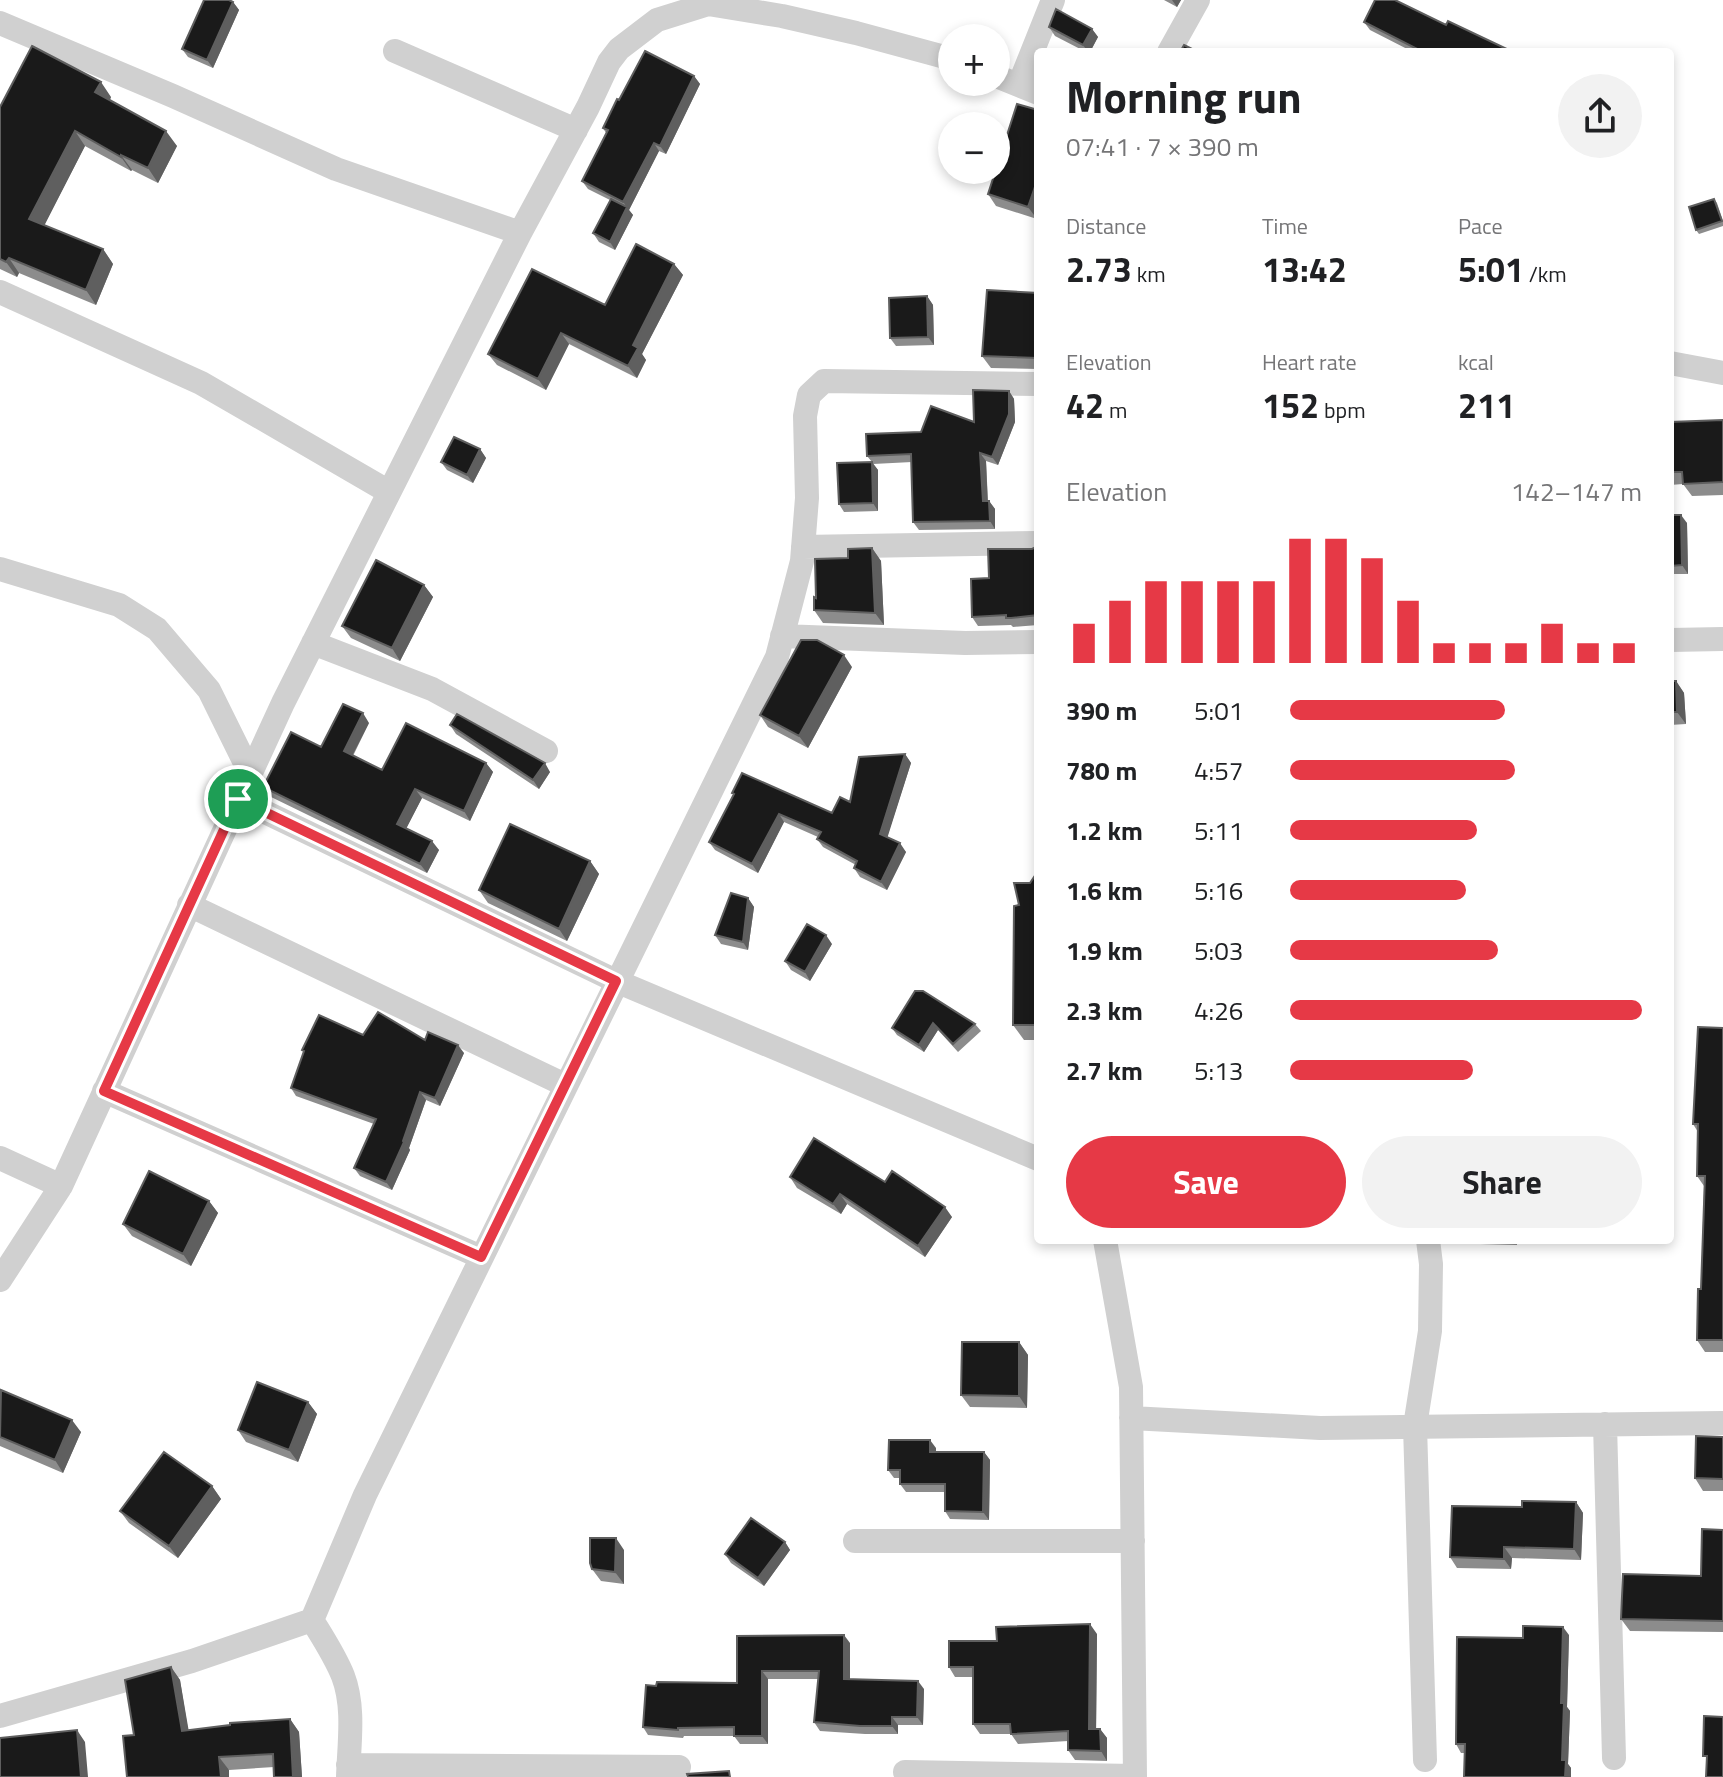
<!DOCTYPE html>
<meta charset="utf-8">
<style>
:root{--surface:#fff;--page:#f2f2f2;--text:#202124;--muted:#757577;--accent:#e63946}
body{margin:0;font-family:"Titillium Web",sans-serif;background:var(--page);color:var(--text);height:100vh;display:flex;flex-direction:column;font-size:30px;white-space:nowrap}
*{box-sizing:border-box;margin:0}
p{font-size:26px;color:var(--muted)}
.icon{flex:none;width:44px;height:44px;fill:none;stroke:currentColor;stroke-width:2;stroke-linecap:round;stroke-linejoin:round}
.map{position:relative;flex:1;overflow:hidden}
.drawer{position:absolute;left:1034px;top:48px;width:640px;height:1196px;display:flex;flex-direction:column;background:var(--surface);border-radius:8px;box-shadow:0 4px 12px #0003}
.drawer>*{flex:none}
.buttons{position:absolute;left:938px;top:24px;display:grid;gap:16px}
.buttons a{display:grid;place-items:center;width:72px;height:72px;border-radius:50%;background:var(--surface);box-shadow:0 4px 12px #0003;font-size:40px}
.pin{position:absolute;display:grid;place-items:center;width:68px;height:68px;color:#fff;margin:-34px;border:4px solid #fff;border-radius:50%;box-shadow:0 2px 8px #0007}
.round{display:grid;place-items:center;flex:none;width:84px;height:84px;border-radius:42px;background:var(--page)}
.summary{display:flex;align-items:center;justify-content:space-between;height:136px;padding:0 32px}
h1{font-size:44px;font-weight:700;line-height:60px}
.metrics{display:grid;grid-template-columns:repeat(3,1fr);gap:12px;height:136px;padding:8px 32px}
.metrics div{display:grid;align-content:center}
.metrics b{font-size:34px;font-weight:700}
.metrics small{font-size:22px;font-weight:400}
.metrics p{font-size:22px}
.chart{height:224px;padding:16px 32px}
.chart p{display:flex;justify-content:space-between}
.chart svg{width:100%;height:144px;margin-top:8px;stroke:var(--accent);stroke-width:6}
.button{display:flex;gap:16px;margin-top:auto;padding:16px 32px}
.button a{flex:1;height:92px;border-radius:48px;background:var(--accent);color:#fff;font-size:32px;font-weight:700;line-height:92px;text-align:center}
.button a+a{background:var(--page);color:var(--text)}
ul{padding:0 32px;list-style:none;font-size:26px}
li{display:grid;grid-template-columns:128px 96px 1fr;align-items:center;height:60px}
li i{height:20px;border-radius:10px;background:var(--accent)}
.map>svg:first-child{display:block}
</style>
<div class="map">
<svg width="1723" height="1777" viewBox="0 0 1723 1777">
<rect width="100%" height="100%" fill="#fff"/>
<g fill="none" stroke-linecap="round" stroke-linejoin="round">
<path stroke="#d0d0d0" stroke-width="24" d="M0,23L173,96L336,169L520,233
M395,51L576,130
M1169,52L1198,0
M996,76L1038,93
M1019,85L1053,0
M0,292L201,383L389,492
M1670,363L1723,373
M803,547L1038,543
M0,569L119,605L157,629L209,690L250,773
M782,636L965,643L1038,642
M1670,640L1723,639
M313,643L432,689L546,751
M238,799L616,981L1038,1159
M189,905L565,1085
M104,1091L481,1257
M0,1158L61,1186
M1105,1240L1131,1387L1135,1777
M0,1280L61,1186L283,703L520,233L588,107L609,62L619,49L657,20L708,4L782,16L856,33L952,59
M1131,1418L1320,1428L1723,1423
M1605,1424L1614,1758
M855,1541H1133
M312,1620C323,1638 335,1656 343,1676C355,1707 349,1745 348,1777
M0,1716L192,1661L312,1620L365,1495L777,657L802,561L807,498L805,416L809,395L824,381L1038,384
M1425,1760L1415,1426L1430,1331L1431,1264L1428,1240
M348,1765L679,1767
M905,1772L1135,1776"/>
</g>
<path fill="#8c8c8c" d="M1164,0H1181L1177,7Z
M233,2L239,10L213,68L188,57L182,49Z
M1364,22L1446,25L1513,52H1413L1370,30Z
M1049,27L1092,29L1098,37L1090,52H1086L1055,36Z
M694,76L700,84L666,154L659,151L629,210L633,215L615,250L599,242L593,233L610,200L588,189L582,181L606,133L603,128L619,100Z
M111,97L110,100L177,146L158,183L132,170L131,171L85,146L44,225L103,249L113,264L96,305L19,273L17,277L0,269V107Z
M1038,110V216L1037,219L996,206L988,194Z
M1714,199L1717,203L1723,221V226L1699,234L1696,230Z
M674,264L683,275L642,354L646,360L637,378L569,344L546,390L497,365L488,354L605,305Z
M1038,293V369L991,368L982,356Z
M927,296L933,305L934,345L896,346L890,338Z
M1009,391L1014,399L1015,422L998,465L986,461L988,501H989L995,509V529L919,530L913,522L912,462L873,464L878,470V511L844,512L839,504L872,462L867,456L921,432L974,422Z
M1723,420V495L1692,496L1683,484L1670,485V422Z
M480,449L486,458L473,483L447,470L441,462Z
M1670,515L1687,523L1688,574H1670Z
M1038,546V625L1013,627L1011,625L978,626L972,617L989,578L1032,549Z
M872,548L881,561L884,625L823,623L814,610L816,598L848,558Z
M424,585L433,597L400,661L351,638L342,626Z
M852,667L808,748L768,727L760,715Z
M1670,681H1676L1684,693L1686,724L1670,725Z
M369,723L353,756L382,770L486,763L493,772L470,821L422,798L406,828L439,850L427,873L269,796L263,787L321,747Z
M450,725L550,772L539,789L456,734Z
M905,754L911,763L887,837L906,852L887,890L860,877L854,868L856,865L823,847L817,839L818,837L784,822L758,873L715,850L709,842L734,795L732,793L832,813L850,802Z
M590,861L599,874L567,941L488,903L479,890Z
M1038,873V1040H1024L1013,1025L1019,905L1030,883Z
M748,898L754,907L748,950L721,944L715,935Z
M832,944L810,981L791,970L785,961Z
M975,1024L981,1031L958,1052L938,1030L924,1052L897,1035L892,1028Z
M1723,1028V1352H1705L1697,1340L1701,1289L1704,1186L1697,1176L1698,1132L1693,1124Z
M363,1035L425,1040L464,1053L440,1106L426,1100L409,1148L410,1150L392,1190L360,1176L354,1168L374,1124L296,1096L291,1088L304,1052L302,1050Z
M790,1177L885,1182L952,1217L925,1257L847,1204L841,1214L797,1188Z
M209,1201L218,1213L191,1266L132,1236L123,1224Z
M1441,1240H1517V1245L1444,1243Z
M1019,1342L1028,1355L1027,1408L970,1407L961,1395Z
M0,1392L81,1432L63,1473L0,1446Z
M308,1402L317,1414L298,1462L246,1442L238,1430Z
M1723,1437V1491H1703L1695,1478Z
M936,1448V1452H984L990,1460L989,1520L950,1519L945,1511V1492H906L900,1484V1478H894L888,1470Z
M212,1486L221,1499L178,1558L129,1523L120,1511Z
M1576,1502L1583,1513L1581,1560L1512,1558L1511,1569L1457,1568L1450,1557L1522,1507Z
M1723,1530V1632L1630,1631L1621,1619L1701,1576Z
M785,1542L790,1550L764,1586L731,1563L725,1554Z
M624,1550V1584L601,1581L592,1569Z
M1097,1634L1096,1729H1100L1107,1738V1761L1075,1760L1068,1750V1741L1018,1744L1011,1734H980L973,1724V1677H955L949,1667L997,1641Z
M1569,1635L1567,1707L1570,1711L1568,1764L1571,1768V1777H1464V1753H1461L1456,1744L1523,1638Z
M737,1636L850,1643V1679L924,1689L923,1725H898V1734H865L820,1731L814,1722L818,1679H768V1744H740L734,1736H684L683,1738L648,1735L643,1727L656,1686L737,1683Z
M171,1667L180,1680L188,1730L290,1719L299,1732L302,1777H274V1767L229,1770L134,1735Z"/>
<path fill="#5f5f5f" d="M1172,0H1181L1177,7Z
M233,2L239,10L213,68L207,60Z
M1092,29L1098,37L1090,52H1088L1083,45Z
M694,76L700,84L666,154L660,146Z
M101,82L111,97L106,107L95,92Z
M75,131L85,146L40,234L29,219Z
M166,131L177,146L158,183L148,168Z
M654,143L659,151L629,210L633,215L615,250L610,242L627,207L623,202Z
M121,155L132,170L131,171L121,157Z
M1038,178V216L1037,219L1028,207Z
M103,249L113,264L96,305L86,290Z
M9,258L19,273L17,277L6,262Z
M674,264L683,275L642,354L646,360L637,378L628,366L633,345Z
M927,296L933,305L934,345L928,337Z
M1038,303V345L1035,340Z
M561,333L569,344L546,390L538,379Z
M1009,391L1014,399L1015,422L998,465L992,457Z
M480,449L486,458L473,483L467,475Z
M980,453L986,461L988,509L983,501Z
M872,462L878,470V511L873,503Z
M989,501L995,509V529L990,521Z
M1681,515L1687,523L1688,574L1682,565Z
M872,548L881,561L884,625L875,613Z
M424,585L433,597L400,661L392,648Z
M844,655L852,667L808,748L799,736Z
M1676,681L1684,693L1686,724L1677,712Z
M363,713L369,723L350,760L344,751Z
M905,754L911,763L886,842L880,834Z
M486,763L493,772L470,821L464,811Z
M545,763L550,772L539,789L533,780Z
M415,789L422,798L404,833L397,824Z
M779,814L784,822L758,873L752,864Z
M432,841L439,850L427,873L420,864Z
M900,843L906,852L887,890L881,882Z
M590,861L599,874L567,941L559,929Z
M748,898L754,907L748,950L743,942Z
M826,935L832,944L810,981L805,972Z
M933,1023L938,1030L924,1052L919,1045Z
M458,1045L464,1053L440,1106L435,1098Z
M420,1092L426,1100L409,1148L410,1150L392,1190L386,1182L403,1141Z
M840,1194L847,1204L841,1214L833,1204Z
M209,1201L218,1213L191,1266L183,1254Z
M945,1207L952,1217L925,1257L918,1246Z
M1019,1342L1028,1355L1027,1408L1019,1396Z
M308,1402L317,1414L298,1462L289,1450Z
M72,1420L81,1432L63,1473L55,1460Z
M930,1440L936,1448V1460L930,1452Z
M984,1452L990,1460L989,1520L983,1512Z
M212,1486L221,1499L178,1558L169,1546Z
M1576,1502L1583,1513L1581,1560L1574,1549Z
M616,1538L624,1550V1584L615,1572Z
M785,1542L790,1550L764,1586L758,1578Z
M1504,1547L1512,1558L1511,1569L1504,1559Z
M1090,1624L1097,1634L1096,1738L1089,1729Z
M1563,1627L1569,1635L1567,1707L1570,1711L1568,1764L1571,1768V1777H1565L1562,1760L1561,1703Z
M844,1635L850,1643V1687L844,1679Z
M171,1667L180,1680L191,1744L182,1731Z
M762,1671L768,1679V1744L762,1736Z
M918,1681L924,1689L923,1725L917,1717Z
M892,1717L898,1725V1734L892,1726Z
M290,1719L299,1732L302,1777H293Z
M1100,1729L1107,1738V1761L1101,1751Z
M77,1730L85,1742L88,1777H81Z
M219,1757L229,1770V1777H221Z"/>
<path fill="#1a1a1a" stroke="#5f5f5f" stroke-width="2" d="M204,0H229L233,2L207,60L182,49Z
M1375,0H1395L1446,25L1448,21L1513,52H1423L1364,22Z
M1056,9L1092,29L1083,45L1049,27Z
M1184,45L1198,52H1180Z
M32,46L101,82L95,92L166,131L148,168L121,155V157L75,131L29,219L103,249L86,290L9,258L6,262L0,259V107Z
M645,51L694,76L660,146L654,143L623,202L582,181L608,130L603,128L617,99L619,100Z
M1017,104L1038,110V178L1028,207L988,194Z
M611,199L627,207L610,242L593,233Z
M1714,199L1722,221L1696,230L1689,207Z
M636,244L674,264L633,345L638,348L628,366L561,333L538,379L488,354L532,269L605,305Z
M987,290L1038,293L1035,340H1038V358L982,356Z
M927,296L928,337L890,338L889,298Z
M973,390L1009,391V414L992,457L980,453L983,501H989L990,521L913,522L911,454L867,456L866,434L921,432L931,406L974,422Z
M1723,420V482L1683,484L1682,472H1670V422Z
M454,437L480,449L467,475L441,462Z
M872,462L873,503L839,504L837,463Z
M1670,515H1681L1682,565L1670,566Z
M1038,546V615L1011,618H1006V615L972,617L971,579L989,578L988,549H1032Z
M872,548L875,613L814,610V597L816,598L815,559L848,558V549Z
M376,560L424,585L392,648L342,626Z
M801,640H817L844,655L799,736L760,715Z
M1670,681H1676L1677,712H1670Z
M343,704L363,713L344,751L382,770L406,723L486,763L464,811L415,789L397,824L432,841L420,864L263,787L291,732L321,747Z
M457,714L545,763L533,780L450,725Z
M905,754L880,834L900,843L881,882L854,868L857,861L817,839L821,832L779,814L752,864L709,842L734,794L732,793L742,773L832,813L840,797L850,802L859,757Z
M510,824L590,861L559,929L479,890Z
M1038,873V1025H1013L1014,906L1019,905L1014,883H1030L1036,874Z
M731,893L748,898L743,942L715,935Z
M807,924L826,935L805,972L785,961Z
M915,991H923L975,1024L953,1044L933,1023L919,1045L892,1028Z
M378,1012L425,1040L428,1032L458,1045L435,1098L420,1092L403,1141L404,1142L386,1182L354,1168L376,1119L291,1088L304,1051L302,1050L319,1015L363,1035Z
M1698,1027L1723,1028V1340H1697L1698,1289H1701L1705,1176H1697L1698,1124H1693Z
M814,1138L885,1182L892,1171L945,1207L918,1246L840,1194L833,1204L790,1177Z
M149,1171L209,1201L183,1254L123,1224Z
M962,1342H1019V1396L961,1395Z
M257,1382L308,1402L289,1450L238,1430Z
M1,1390L72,1420L55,1460L0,1437Z
M1696,1436L1723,1437V1479L1695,1478Z
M889,1440H930V1452H984L983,1512L945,1511V1484H900V1470H888Z
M164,1452L212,1486L169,1546L120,1511Z
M1522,1501L1576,1502L1574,1549L1504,1547V1559L1450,1557L1452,1506L1522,1507Z
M751,1518L785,1542L758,1578L725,1554Z
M1702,1529L1723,1530V1621L1621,1619L1623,1574L1701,1576Z
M590,1538H616L615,1572L592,1569L590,1563Z
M1090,1624L1089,1729H1100L1101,1751L1068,1750V1731L1011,1734L1010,1724H973V1667H949V1641H997L996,1627Z
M1523,1626L1563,1627L1561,1703H1564L1562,1760H1566L1565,1777H1464L1465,1744H1456L1457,1637L1523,1638Z
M844,1635V1679L918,1681L917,1717H892V1726H860L814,1722L819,1671H762V1736H734V1727L678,1728V1730L643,1727L646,1685L656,1686L657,1682L737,1683V1636Z
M171,1667L182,1731L230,1725V1723L290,1719L293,1777H274L273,1754L219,1757L221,1777H127L123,1736L134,1735L125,1680Z
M1704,1716L1723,1717V1777H1706L1707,1756H1703Z
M77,1730L81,1777H0V1738Z
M729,1771L730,1777H688L687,1774Z"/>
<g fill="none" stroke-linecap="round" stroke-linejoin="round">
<g stroke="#fff" stroke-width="16">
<path id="route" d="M238,799L616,981L481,1257L104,1091Z"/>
</g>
<use href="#route" stroke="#e63946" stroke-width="10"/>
</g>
</svg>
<div class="buttons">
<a>+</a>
<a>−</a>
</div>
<div class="pin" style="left:238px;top:799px;background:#1e9e55"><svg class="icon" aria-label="arrive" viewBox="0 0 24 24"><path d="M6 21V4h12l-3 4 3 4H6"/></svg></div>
<section class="drawer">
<div class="summary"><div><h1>Morning run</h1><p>07:41 · 7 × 390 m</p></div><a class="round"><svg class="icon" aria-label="share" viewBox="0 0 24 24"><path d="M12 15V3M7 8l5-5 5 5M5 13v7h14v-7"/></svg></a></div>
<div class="metrics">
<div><p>Distance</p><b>2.73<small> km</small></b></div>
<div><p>Time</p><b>13:42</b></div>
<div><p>Pace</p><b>5:01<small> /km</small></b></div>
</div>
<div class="metrics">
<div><p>Elevation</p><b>42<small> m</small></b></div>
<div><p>Heart rate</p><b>152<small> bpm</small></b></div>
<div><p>kcal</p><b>211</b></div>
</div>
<div class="chart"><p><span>Elevation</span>142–147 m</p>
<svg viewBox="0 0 160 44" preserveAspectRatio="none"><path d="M5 44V32M15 44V25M25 44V19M35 44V19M45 44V19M55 44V19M65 44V6M75 44V6M85 44V12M95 44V25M105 44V38M115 44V38M125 44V38M135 44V32M145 44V38M155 44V38"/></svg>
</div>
<ul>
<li><b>390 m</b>5:01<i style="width:61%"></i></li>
<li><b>780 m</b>4:57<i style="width:64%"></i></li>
<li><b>1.2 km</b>5:11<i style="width:53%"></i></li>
<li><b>1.6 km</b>5:16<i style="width:50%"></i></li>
<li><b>1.9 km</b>5:03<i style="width:59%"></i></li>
<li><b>2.3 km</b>4:26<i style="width:100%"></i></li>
<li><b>2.7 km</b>5:13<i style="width:52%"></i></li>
</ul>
<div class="button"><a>Save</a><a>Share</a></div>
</section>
</div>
